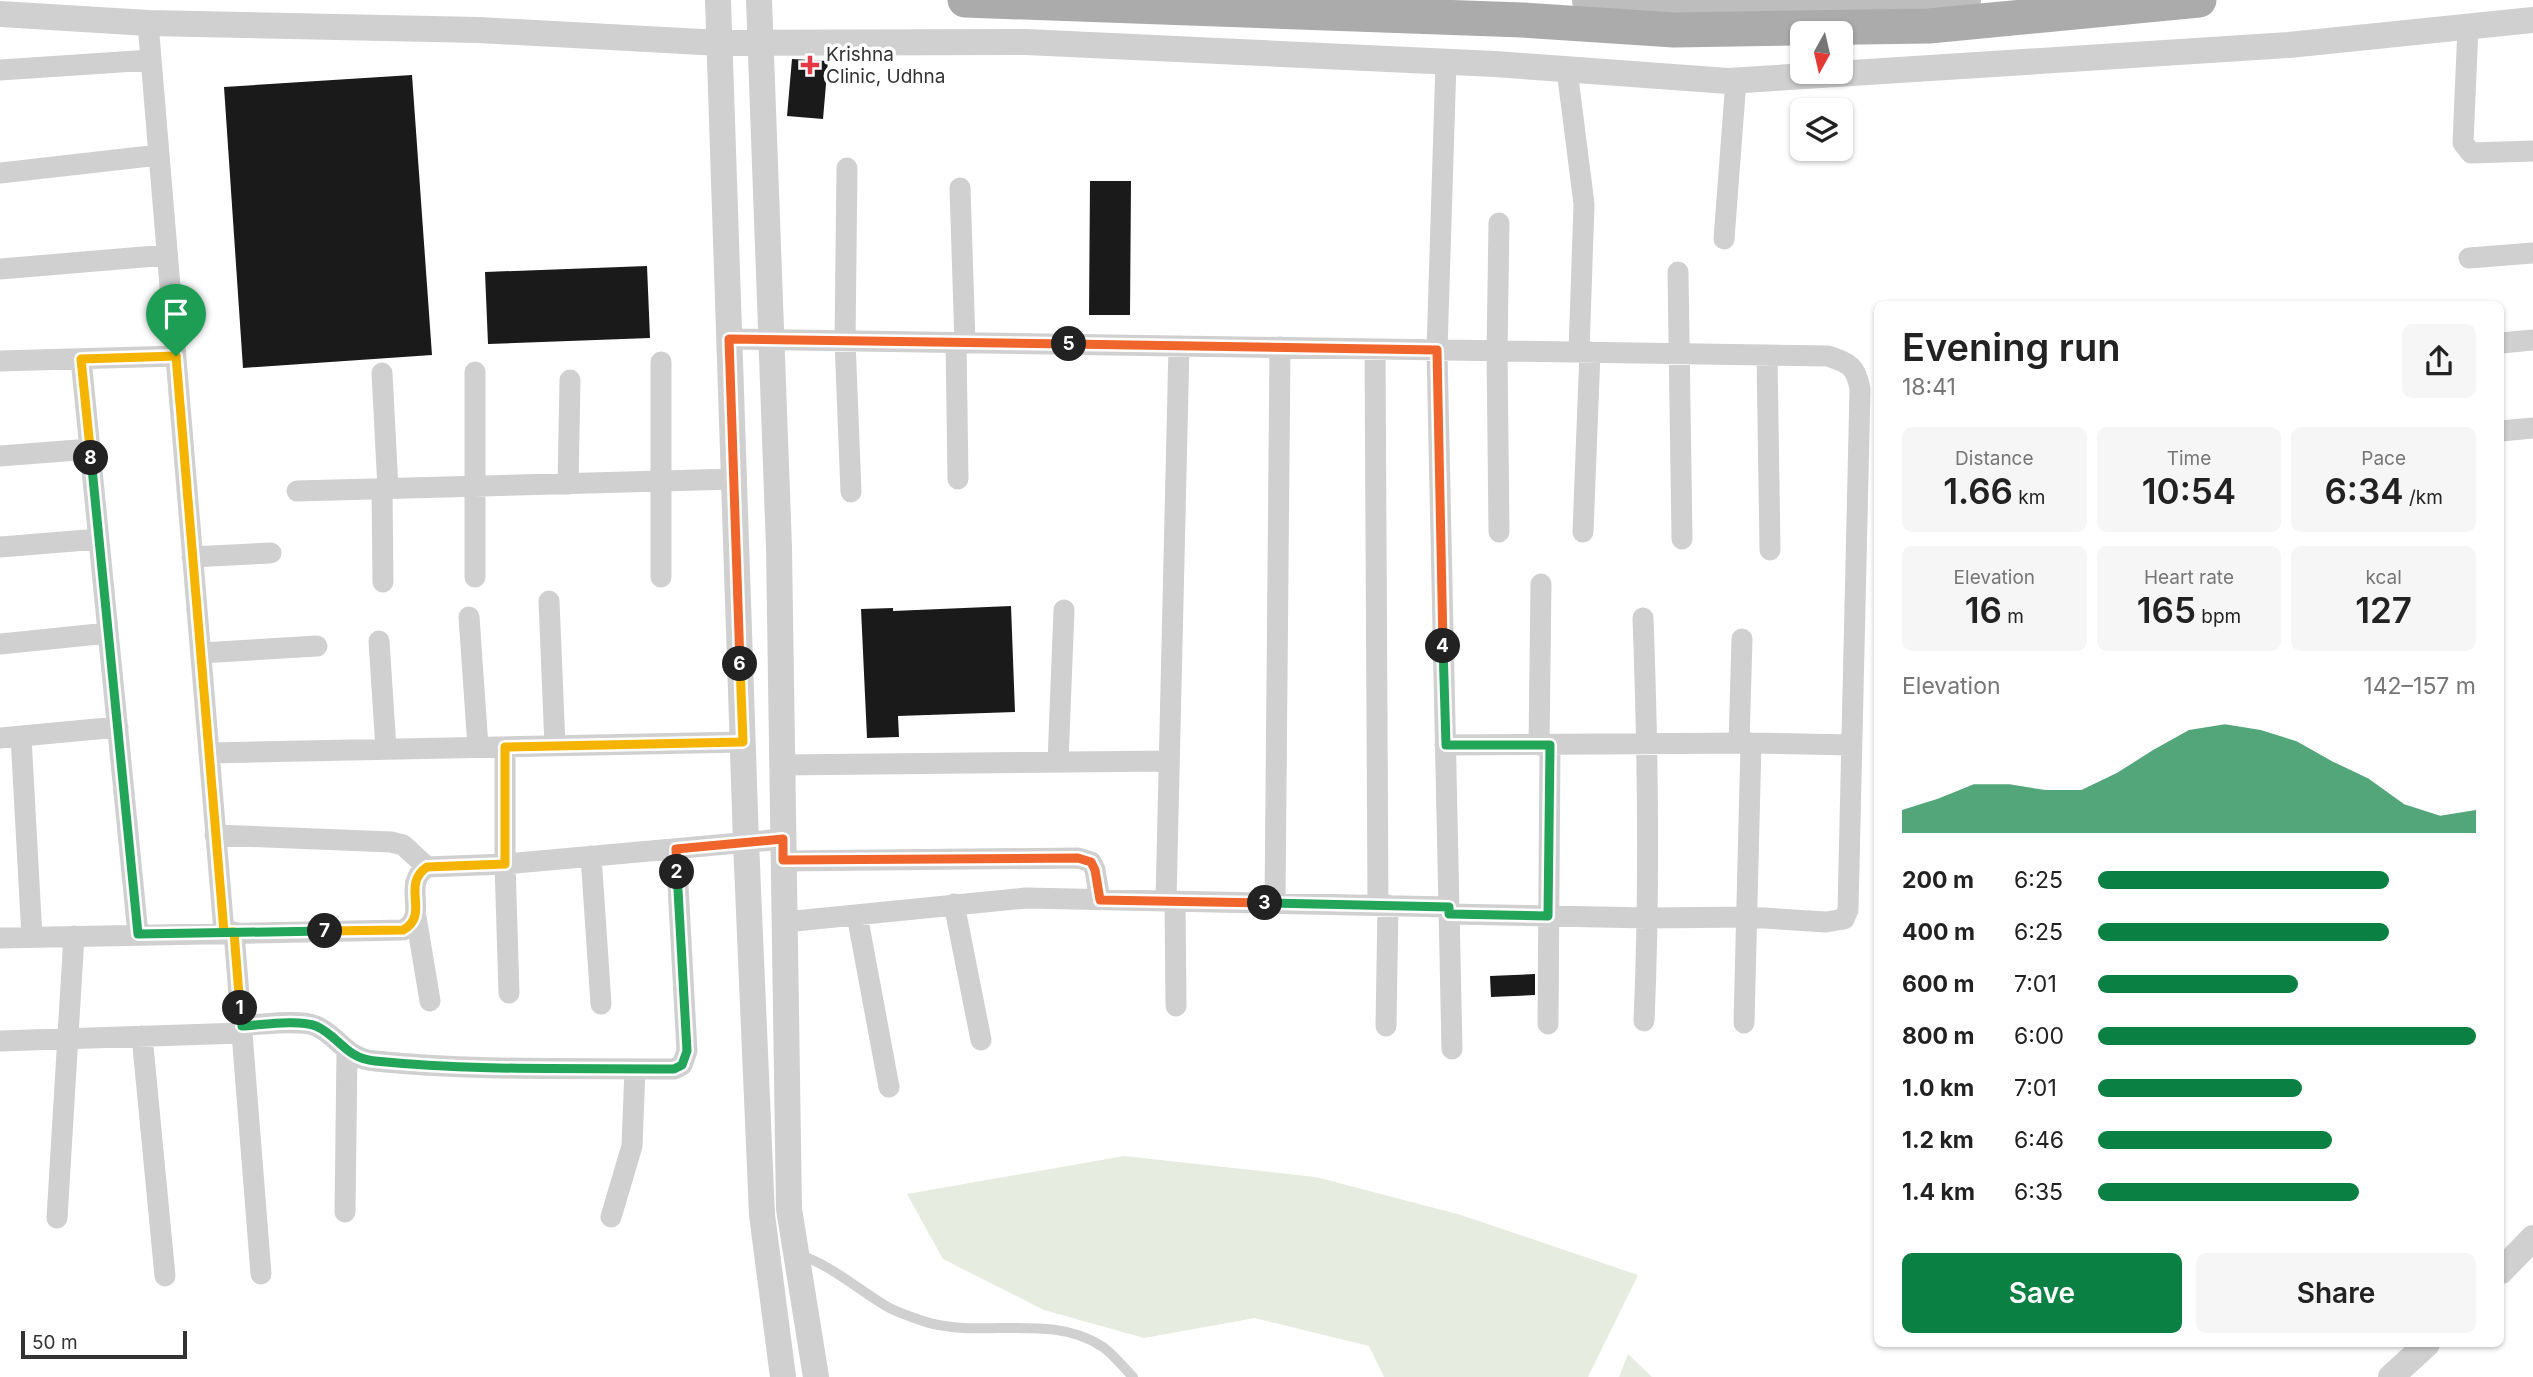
<!DOCTYPE html>
<meta charset="utf-8">
<style>
:root{--surface:#fff;--page:#f6f6f6;--text:#222;--muted:#767676;--accent:#0b8043}
body{margin:0;font-family:Inter,sans-serif;background:var(--page);color:var(--text);height:100vh;display:flex;flex-direction:column;font-size:26px;white-space:nowrap}
*{box-sizing:border-box;margin:0}
p{font-size:23px;color:var(--muted)}
.icon{flex:none;width:38px;height:38px;fill:none;stroke:currentColor;stroke-width:2;stroke-linecap:round;stroke-linejoin:round}
.map{position:relative;flex:1;overflow:hidden}
.details{position:absolute;left:1874px;top:301px;width:630px;height:1046px;display:flex;flex-direction:column;background:var(--surface);border-radius:10px;box-shadow:0 2px 5px #0004}
.details>*{flex:none}
.needle{width:46px;rotate:188deg}
.fabs{position:absolute;left:1790px;top:21px;display:grid;gap:14px}
.fabs a{display:grid;place-items:center;width:63px;height:63px;border-radius:10px;background:var(--surface);box-shadow:0 2px 5px #0004;font-size:35px}
.scale{position:absolute;left:21px;bottom:18px;width:166px;box-sizing:border-box;padding-left:7px;border:4px solid #333;border-top:0;font-size:19px;line-height:24px;white-space:nowrap;color:#333;-webkit-text-stroke:5px #fff;paint-order:stroke}
.pin{position:absolute;display:grid;place-items:center;width:60px;height:60px;color:#fff;margin:-72px -30px;border-radius:50% 50% 50% 0;rotate:-45deg;box-shadow:0 0 7px #0007}
.pin .icon{rotate:45deg}
.km{position:absolute;width:35px;height:35px;margin:-18px;border-radius:50%;background:#222;color:#fff;font-size:19px;line-height:35px;text-align:center}
.round{display:grid;place-items:center;flex:none;width:74px;height:74px;border-radius:10px;background:var(--page)}
.overview{display:flex;align-items:center;justify-content:space-between;height:119px;padding:0 28px}
h1{font-size:38px;font-weight:600;line-height:52px}
.figures{display:grid;grid-template-columns:repeat(3,1fr);gap:10px;height:119px;padding:7px 28px}
.figures div{display:grid;align-content:center;border-radius:10px;background:var(--page);text-align:center}
.figures b{font-size:35px;font-weight:600}
.figures small{font-size:19px;font-weight:400}
.figures p{font-size:19px}
.chart{height:196px;padding:14px 28px}
.chart p{display:flex;justify-content:space-between}
.chart svg{width:100%;height:126px;margin-top:7px;fill:var(--accent);opacity:.7}
.primary-button{display:flex;gap:14px;margin-top:auto;padding:14px 28px}
.primary-button a{flex:1;height:80px;border-radius:10px;background:var(--accent);color:#fff;font-size:28px;font-weight:600;line-height:80px;text-align:center}
.primary-button a+a{background:var(--page);color:var(--text)}
ul{padding:0 28px;list-style:none;font-size:23px}
li{display:grid;grid-template-columns:112px 84px 1fr;align-items:center;height:52px}
li i{height:18px;border-radius:9px;background:var(--accent)}
.map>svg:first-child{display:block}
</style>
<div class="map">
<svg width="2533" height="1377" viewBox="0 0 2533 1377">
<rect width="100%" height="100%" fill="#fff"/>
<path fill="#e6ecdf" d="M1124,1156L1316,1177L1461,1215L1638,1275L1588,1377H1384L1369,1346L1255,1318L1144,1338L1044,1310L943,1259L907,1194Z
M1628,1354L1652,1377H1619Z"/>
<path fill="#1a1a1a" d="M792,59L828,61L823,119L787,116Z
M412,75L432,355L243,368L224,87Z
M1090,181H1131L1130,315H1089Z
M647,266L650,338L488,344L485,272Z
M1011,606L1015,712L898,716L899,737L867,738L861,609L893,608V611Z
M1535,974V995L1491,997L1490,976Z"/>
<g fill="none" stroke-linecap="round" stroke-linejoin="round">
<path stroke="#d0d0d0" stroke-width="10" d="M799,1255C830,1264 857,1289 886,1306C896,1312 909,1316 920,1320C977,1341 1050,1311 1103,1347C1114,1355 1124,1368 1133,1377"/>
<path stroke="#d0d0d0" stroke-width="21" d="M148,23L224,932
M2468,27L2463,143L2471,153L2533,151
M1446,62L1437,350L1452,1049
M0,70L151,60
M1567,70L1584,204L1579,352
M847,168L845,341L851,492
M0,173L159,155
M960,188L965,343
M1724,239L1736,80
M2469,258L2533,253
M0,269L167,255
M1678,272L1682,539
M729,339L1828,356C1849,363 1856,366 1860,389L1848,910L1844,919L1826,922L1748,917L1649,918L1449,914
M956,342L958,479
M2501,343L2533,340
M1375,349L1378,905
M1767,355L1770,550
M81,359L138,934
M0,361L176,356
M475,372V577
M382,373L388,489
M2501,431L2533,428
M0,456L90,449
M568,484L570,380
M382,489L383,582
M297,491L734,479
M1499,532L1497,351L1499,223
M1583,532L1590,352
M0,547L99,539
M192,557L271,553
M661,577V362
M549,601L555,746
M469,617L478,747
M1643,618C1648,752 1650,886 1644,1021
M379,641L386,749
M0,644L108,633
M201,653L317,646
M21,737L32,937
M0,738L118,727
M1739,743L1742,639
M1445,745L1751,743L1852,745
M1539,745L1541,584
M505,747V864L509,993
M209,753L743,742
M1058,762L1064,610
M782,765L1169,761
M215,835L391,842L403,845L427,867
M591,856L601,1004
M783,861L1078,858L1091,862L1095,870L1100,900
M1166,901L1179,346
M1175,901L1176,1006
M1275,903L1280,347
M954,904L981,1040
M857,915L889,1087
M416,917L430,1001
M785,922L1026,898L1449,907
M234,932L261,1274
M0,938L403,930C431,915 400,885 427,867L505,864L783,839
M1744,1023L1751,743
M1548,1024L1550,745
M242,1025C261,1025 299,1019 316,1026C339,1036 346,1059 375,1061C474,1071 574,1068 674,1069L682,1065L687,1051L676,849
M1386,1026L1388,905
M142,1036L165,1276
M0,1041L242,1033
M345,1212L347,1052
M611,1217L632,1146L635,1069
M57,1218L74,936"/>
<path stroke="#d0d0d0" stroke-width="26" d="M718,0L746,842L762,1215L783,1377
M759,0L779,548L789,1209L816,1377
M0,14L148,23L479,30L720,43L1026,42L1495,64L1728,81L2289,45L2533,20
M2501,1271L2533,1238
M2391,1377L2427,1344"/>
<path stroke="#bdbdbd" stroke-width="32" d="M1588,0L1667,8L1931,4L1965,0"/>
<path stroke="#ababab" stroke-width="35" d="M965,0L1522,20L1674,30L1929,26L2199,0"/>
</g>
<g fill="none" stroke-linecap="round" stroke-linejoin="round">
<g stroke="#fff" stroke-width="14">
<path id="split-1" d="M176,356L224,932H234L240,1008"/>
</g>
<g stroke="#fff" stroke-width="14">
<path id="split-2" d="M240,1008L242,1026C261,1025 299,1019 316,1026C339,1036 346,1059 375,1061C474,1071 574,1068 674,1069L682,1065L687,1051L677,872"/>
</g>
<g stroke="#fff" stroke-width="14">
<path id="split-3" d="M677,872L676,849L783,839V860L1078,858L1091,862L1095,870L1100,900L1265,903"/>
</g>
<g stroke="#fff" stroke-width="14">
<path id="split-4" d="M1265,903L1449,907V914L1548,916L1550,745H1446L1443,646"/>
</g>
<g stroke="#fff" stroke-width="14">
<path id="split-5" d="M1069,344L1437,350L1443,646"/>
</g>
<g stroke="#fff" stroke-width="14">
<path id="split-6" d="M740,664L729,339L1069,344"/>
</g>
<g stroke="#fff" stroke-width="14">
<path id="split-7" d="M325,931L403,930C431,915 400,885 427,867L505,864V747L743,742L740,664"/>
</g>
<g stroke="#fff" stroke-width="14">
<path id="split-8" d="M91,458L138,934L325,931"/>
</g>
<g stroke="#fff" stroke-width="14">
<path id="split-9" d="M91,458L81,359L176,356"/>
</g>
<use href="#split-1" stroke="#f5b400" stroke-width="9"/>
<use href="#split-2" stroke="#22a559" stroke-width="9"/>
<use href="#split-3" stroke="#f0652b" stroke-width="9"/>
<use href="#split-4" stroke="#22a559" stroke-width="9"/>
<use href="#split-5" stroke="#f0652b" stroke-width="9"/>
<use href="#split-6" stroke="#f0652b" stroke-width="9"/>
<use href="#split-7" stroke="#f5b400" stroke-width="9"/>
<use href="#split-8" stroke="#22a559" stroke-width="9"/>
<use href="#split-9" stroke="#f5b400" stroke-width="9"/>
</g>
<path fill="#e63946" stroke="#fff" stroke-width="2.5" d="M806.5 54.5h7v7h7v7h-7v7h-7v-7h-7v-7h7z"/>
<g text-anchor="middle" stroke-width="7" stroke-linejoin="round" paint-order="stroke">
<g font-size="19" fill="#333" stroke="#fff" text-anchor="start">
<text x="826" y="61">Krishna<tspan x="826" dy="22">Clinic, Udhna</tspan></text>
</g>
</g>
</svg>
<div class="fabs">
<a><svg class="needle" viewBox="-14 -14 28 28"><path d="M0-13l5 13h-10z" fill="#e53935"/><path d="M0 13l5-13h-10z" fill="#767676"/></svg></a>
<a><svg class="icon" aria-label="layers" viewBox="0 0 24 24"><path d="M12 4l9 5-9 5-9-5zM3 14l9 5 9-5"/></svg></a>
</div>
<div class="scale">50 m</div>
<div class="pin" style="left:176px;top:356px;background:#1e9e55"><svg class="icon" aria-label="arrive" viewBox="0 0 24 24"><path d="M6 21V4h12l-3 4 3 4H6"/></svg></div>
<b class="km" style="left:240px;top:1008px">1</b>
<b class="km" style="left:677px;top:872px">2</b>
<b class="km" style="left:1265px;top:903px">3</b>
<b class="km" style="left:1443px;top:646px">4</b>
<b class="km" style="left:1069px;top:344px">5</b>
<b class="km" style="left:740px;top:664px">6</b>
<b class="km" style="left:325px;top:931px">7</b>
<b class="km" style="left:91px;top:458px">8</b>
<section class="details">
<div class="overview"><div><h1>Evening run</h1><p>18:41</p></div><a class="round"><svg class="icon" aria-label="share" viewBox="0 0 24 24"><path d="M12 15V3M7 8l5-5 5 5M5 13v7h14v-7"/></svg></a></div>
<div class="figures">
<div><p>Distance</p><b>1.66<small> km</small></b></div>
<div><p>Time</p><b>10:54</b></div>
<div><p>Pace</p><b>6:34<small> /km</small></b></div>
</div>
<div class="figures">
<div><p>Elevation</p><b>16<small> m</small></b></div>
<div><p>Heart rate</p><b>165<small> bpm</small></b></div>
<div><p>kcal</p><b>127</b></div>
</div>
<div class="chart"><p><span>Elevation</span>142–157 m</p>
<svg viewBox="0 0 160 44" preserveAspectRatio="none"><path d="M0 44V36L10 32L20 27L30 27L40 29L50 29L60 23L70 15L80 8L90 6L100 8L110 12L120 19L130 25L140 34L150 38L160 36V44z"/></svg>
</div>
<ul>
<li><b>200 m</b>6:25<i style="width:77%"></i></li>
<li><b>400 m</b>6:25<i style="width:77%"></i></li>
<li><b>600 m</b>7:01<i style="width:53%"></i></li>
<li><b>800 m</b>6:00<i style="width:100%"></i></li>
<li><b>1.0 km</b>7:01<i style="width:54%"></i></li>
<li><b>1.2 km</b>6:46<i style="width:62%"></i></li>
<li><b>1.4 km</b>6:35<i style="width:69%"></i></li>
</ul>
<div class="primary-button"><a>Save</a><a>Share</a></div>
</section>
</div>
